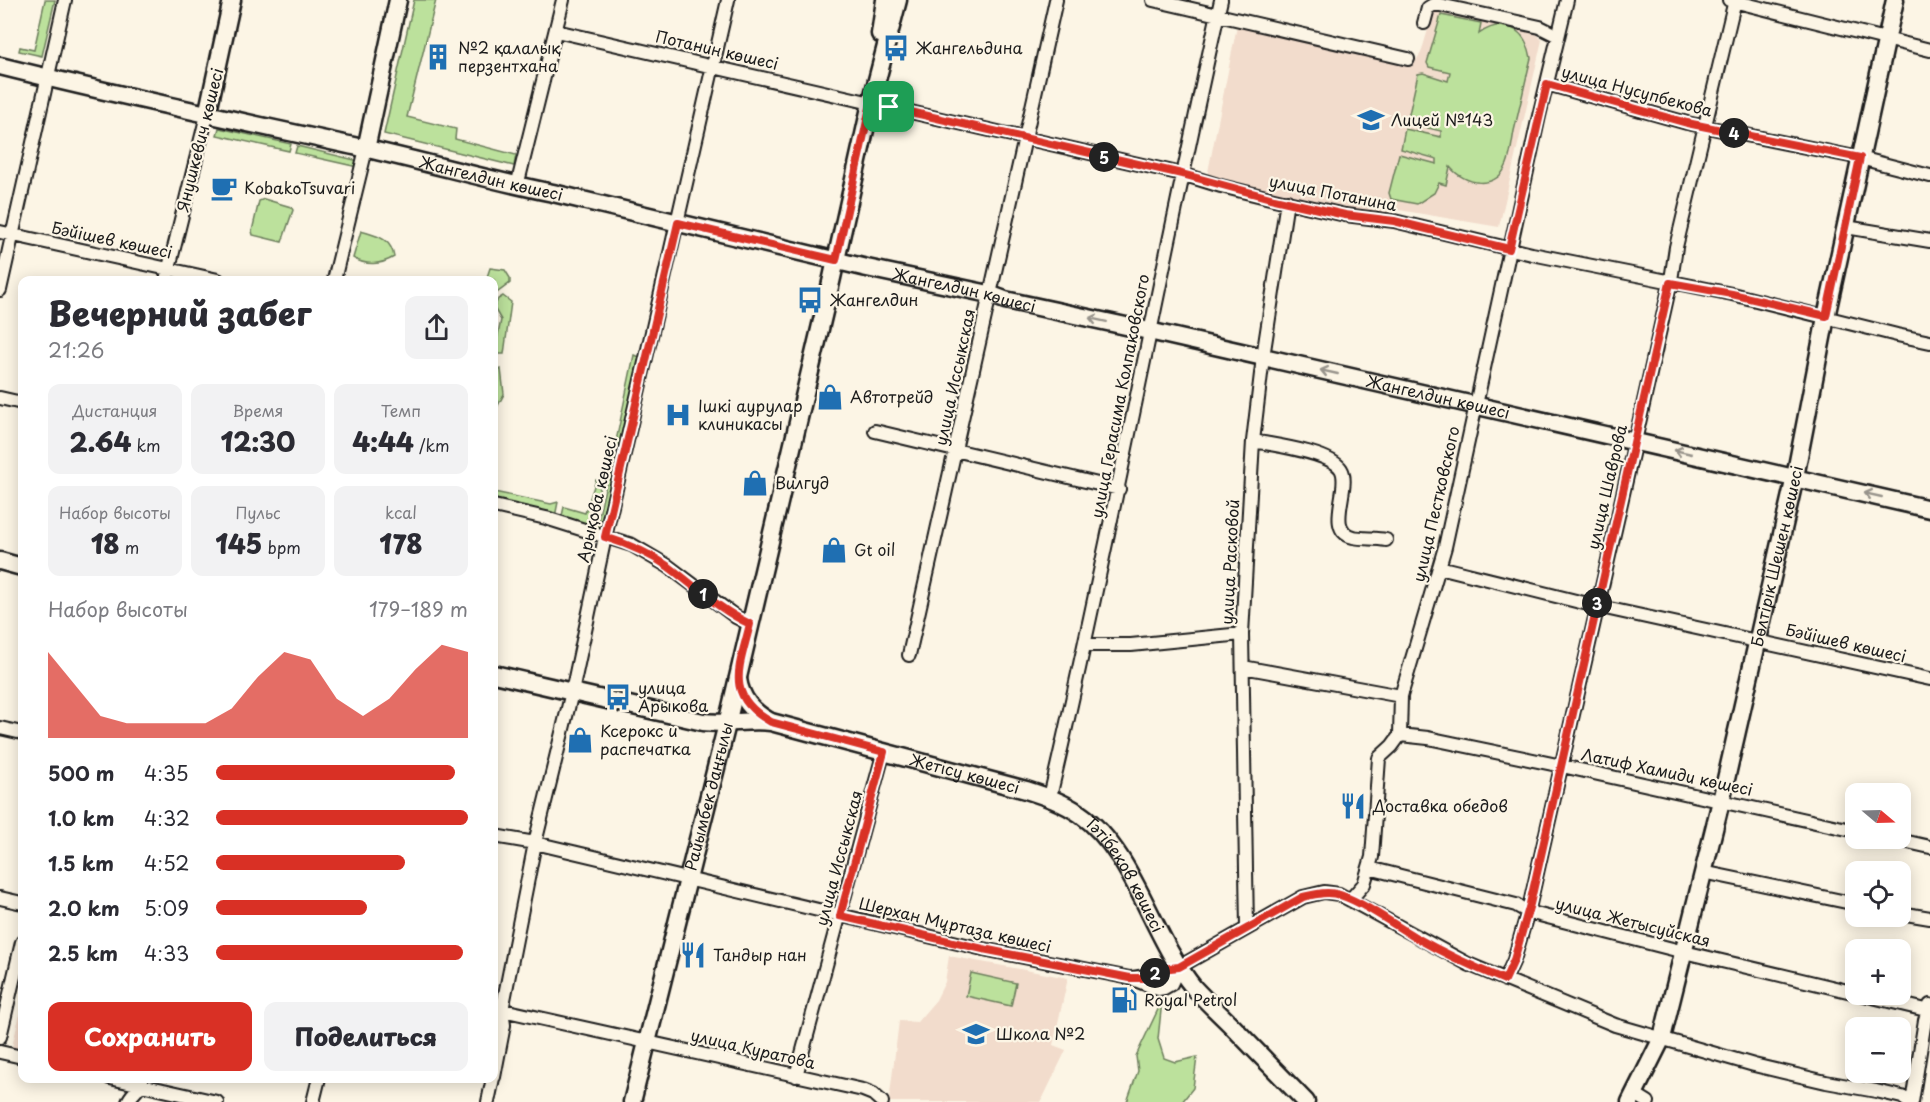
<!DOCTYPE html>
<html lang="ru">
<meta charset="utf-8">
<style>
:root{--surface:#fff;--page:#f2f2f3;--text:#2b2b33;--muted:#7c7c81;--accent:#d93025}
body{margin:0;font-family:"Playpen Sans",sans-serif;background:var(--page);color:var(--text);height:100vh;display:flex;flex-direction:column;font-size:22px;white-space:nowrap}
*{box-sizing:border-box;margin:0}
p{font-size:20px;color:var(--muted)}
.icon{flex:none;width:33px;height:33px;fill:none;stroke:currentColor;stroke-width:2;stroke-linecap:round;stroke-linejoin:round}
.map{position:relative;flex:1;overflow:hidden}
.side{position:absolute;left:18px;top:276px;width:480px;height:807px;display:flex;flex-direction:column;background:var(--surface);border-radius:12px;box-shadow:0 3px 15px #0003}
.side>*{flex:none}
.needle{width:39px;rotate:109deg}
.fabs{position:absolute;left:1845px;top:783px;display:grid;gap:12px}
.fabs a{display:grid;place-items:center;width:66px;height:66px;border-radius:12px;background:var(--surface);box-shadow:0 3px 15px #0003;font-size:30px}
.pin{position:absolute;display:grid;place-items:center;width:51px;height:51px;color:#fff;margin:-26px;border-radius:12px;box-shadow:0 3px 9px #0006}
.km{position:absolute;width:30px;height:30px;margin:-15px;border-radius:50%;background:#222;color:#fff;font-size:16px;line-height:30px;text-align:center}
.round{display:grid;place-items:center;flex:none;width:63px;height:63px;border-radius:12px;background:var(--page)}
.overview{display:flex;align-items:center;justify-content:space-between;height:102px;padding:0 30px}
h1{font-size:33px;font-weight:800;line-height:45px}
.stats{display:grid;grid-template-columns:repeat(3,1fr);gap:9px;height:102px;padding:6px 30px}
.stats div{display:grid;align-content:center;border-radius:12px;background:var(--page);text-align:center}
.stats b{font-size:26px;font-weight:800}
.stats small{font-size:16px;font-weight:400}
.stats p{font-size:16px}
.chart{height:168px;padding:12px 30px}
.chart p{display:flex;justify-content:space-between}
.chart svg{width:100%;height:108px;margin-top:6px;fill:var(--accent);opacity:.7}
.button{display:flex;gap:12px;margin-top:auto;padding:12px 30px}
.button a{flex:1;height:69px;border-radius:12px;background:var(--accent);color:#fff;font-size:24px;font-weight:800;line-height:69px;text-align:center}
.button a+a{background:var(--page);color:var(--text)}
ul{padding:0 30px;list-style:none;font-size:20px}
li{display:grid;grid-template-columns:96px 72px 1fr;align-items:center;height:45px}
li i{height:15px;border-radius:8px;background:var(--accent)}
.map>svg:first-child{display:block}
</style>
<div class="map">
<svg width="1930" height="1102" viewBox="0 0 1930 1102">
<rect width="100%" height="100%" fill="#fcf5e5"/>
<filter id="ink" filterUnits="userSpaceOnUse"><feTurbulence type="fractalNoise" baseFrequency=".0167" numOctaves="2"/><feDisplacementMap in="SourceGraphic" scale="12" xChannelSelector="R" yChannelSelector="G"/><feConvolveMatrix kernelMatrix="1 2 1 2 8 2 1 2 1" color-interpolation-filters="sRGB"/></filter>
<g filter="url(#ink)">
<path fill="#f2dccc" d="M1439,11L1533,30L1542,40L1499,227L1399,210L1375,213L1207,177L1238,21L1414,63L1421,53L1433,13Z
M949,956L1068,978L1053,1045L1066,1050L1041,1102H889L899,1021L917,1022L936,1000L945,982Z
M22,1005V1050L12,1047Z"/>
<path fill="#bce19c" stroke="#6c7e5c" stroke-width="1.5" d="M45,0H55L42,56L19,51L20,47L34,50Z
M414,0H436L407,117L456,129L455,139L516,155L514,166L384,134Z
M1441,15L1481,23L1479,34C1504,16 1526,29 1531,58C1525,82 1520,107 1514,131C1512,142 1511,154 1507,164C1496,191 1465,185 1450,167L1446,185L1439,183L1434,193L1417,204L1391,199L1389,193L1399,154L1437,164V159L1401,149L1405,129L1441,137V131L1407,123L1418,74L1423,73L1448,81L1450,72L1429,67L1427,63Z
M219,128L291,144L289,151L217,135Z
M297,146L359,161L358,167L295,153Z
M264,199L291,207L293,210L282,242L253,235L252,231L259,201Z
M361,231C377,236 391,238 394,257C381,265 366,266 353,258Z
M490,268L505,270L510,278V283L494,295V280H486Z
M503,296L511,302L504,354H494L501,320L494,308L498,299Z
M634,355L640,357L620,445L615,446Z
M501,369L504,394L494,413V373Z
M613,453L618,456L604,520H598Z
M596,480L601,483L591,520L600,525L598,530L561,520L564,507L585,513Z
M494,492L551,504L558,502L555,517L494,503Z
M971,973L1016,983L1011,1006L966,996Z
M1162,1001L1158,1039L1164,1058L1175,1062L1197,1057L1193,1088L1182,1102H1127L1138,1071L1136,1056Z"/>
<g fill="none" stroke-linecap="round" stroke-linejoin="round">
<g stroke="#1c1c1c" stroke-width="16">
<path id="street" d="M1153,0L1408,59
M1729,0L1930,50
M1424,23L1428,8L1433,5H1440L1540,27L1558,36
M556,31L1182,174L1221,186L1274,199L1345,215L1394,221L1532,254L1732,294L1897,335L1930,342
M1547,84L1687,123L1860,158L1930,176
M517,186L563,0
M1846,227L1930,241
M0,232L218,280
M166,280L207,115
M334,280L366,149
M0,290L65,0
M0,398L22,403
M875,431L1119,489
M1253,441C1273,445 1330,452 1341,469C1352,486 1324,530 1353,537C1363,539 1375,538 1386,540
M494,506L546,518L632,545L668,566L736,617L750,624
M1439,567L1596,606L1930,679
M1085,645H1131L1242,634
M909,655L1056,0
M1243,667L1401,696
M0,728L22,733
M1400,735L1428,738L1562,766L1856,831
M1050,797C1112,533 1161,265 1221,0
M494,836L535,843L983,949L1130,978L1158,989L1164,988L1171,984L1179,967
M1890,838L1930,847
M1369,868L1516,905L1528,912L1684,952L1856,993
M1703,872L1856,904
M0,898L22,903
M1350,900L1364,884L1372,857L1379,758L1392,746L1400,735L1401,696L1445,547L1539,116L1567,0
M1900,913L1930,918
M1247,928L1242,634L1253,441L1263,357L1287,201
M1130,978C1148,978 1161,969 1179,967L1303,897L1324,892L1339,894L1468,964L1615,1025L1754,1065L1826,1082L1876,1091L1902,1097L1909,1102
M1505,980L1514,960L1530,904L1635,441L1671,280L1676,247L1735,0
M1860,994L1930,1011
M494,1008L863,1090L873,1094L882,1102
M0,1037L22,942
M0,1052L22,1057
M796,1076L884,751
M494,1077L504,1025L502,1010L535,843L572,692L605,537L728,0
M110,1078L217,1102
M1635,1094L1648,1102
M128,1102C131,1093 140,1090 142,1081
M313,1102L319,1078
M488,1102L493,1078
M1912,1102L1925,1020L1930,1005"/>
</g>
<g stroke="#1c1c1c" stroke-width="21">
<g id="secondary">
<path d="M880,34L885,0"/>
<path id="s1" d="M0,66C120,96 242,122 363,148C426,162 489,180 553,193L867,268L989,294L1005,300L1149,331L1930,509"/>
<path d="M207,115L232,0"/>
<path d="M366,149L398,0"/>
<path d="M0,561L22,567"/>
<path id="s2" d="M494,674L703,722C726,725 749,719 771,722L1026,790C1045,796 1063,802 1080,814C1134,851 1151,936 1194,988C1206,1001 1220,1014 1233,1027C1257,1052 1282,1077 1306,1102"/>
<path d="M738,679C741,699 752,711 769,721"/>
<path id="s3" d="M632,1102L727,724L832,278L871,103L898,0"/>
<path id="s4" d="M1630,1102L1662,1038L1721,801L1795,477L1826,317L1895,0"/>
</g>
</g>
<use href="#street" stroke="#fcf5e5" stroke-width="12"/>
<use href="#secondary" stroke="#fcf5e5" stroke-width="16"/>
</g>
<defs><path id="oneway-shaft" d="M-6 0H5M1.5-3L5.5 0L1.5 3" fill="none" stroke-width="1.6" stroke-linecap="round" stroke-linejoin="round" transform="scale(1.5)"/></defs>
<g stroke="#97938b">
<use href="#oneway-shaft" transform="translate(1098 320) rotate(-168)"/>
<use href="#oneway-shaft" transform="translate(1329 372) rotate(-167)"/>
<use href="#oneway-shaft" transform="translate(1683 452) rotate(-167)"/>
<use href="#oneway-shaft" transform="translate(1873 495) rotate(-167)"/>
</g>
</g>
<g fill="none" stroke-linecap="round" stroke-linejoin="round" filter="url(#ink)">
<g stroke="#fff" stroke-width="12">
<path id="route" d="M1547,84L1687,123L1860,158L1826,316L1732,294L1670,283L1530,904L1514,960L1505,980C1473,967 1443,953 1413,936C1392,923 1362,902 1340,895C1328,891 1316,894 1303,897L1179,967L1162,969L1144,978H1130L983,949L840,916L884,752L771,722C723,695 740,667 750,624C720,610 696,587 669,567C649,553 628,544 605,537L678,223L836,260L871,103L1182,174L1274,199L1345,215L1394,221L1509,249Z"/>
</g>
<use href="#route" stroke="#d93025" stroke-width="8"/>
</g>
<defs>
<g id="bus-bare" transform="scale(2.07)"><path d="M-5-6H5V4H4V6H2V4H-2V6H-4V4H-5ZM-3.5-4V0h7V-4ZM-3.5 1.2v1.5H-2V1.2ZM2 1.2v1.5H3.5V1.2Z" fill="#1f6fb2" stroke="#fcf5e5" stroke-width="2.5" paint-order="stroke"/></g>
<g id="building-bare" transform="scale(2.07)"><path d="M-4-6H4V6H1V3H-1V6H-4ZM-2.5-4.3h1.7v1.8h-1.7ZM.8-4.3h1.7v1.8H.8ZM-2.5-1h1.7V.8h-1.7ZM.8-1h1.7V.8H.8Z" fill="#1f6fb2" stroke="#fcf5e5" stroke-width="2.5" paint-order="stroke"/></g>
<g id="school-bare" transform="scale(2.07)"><path d="M0-5L7-2L0 1L-7-2ZM-4 1L0 2.5L4 1V4Q0 6-4 4Z" fill="#1f6fb2" stroke="#fcf5e5" stroke-width="2.5" paint-order="stroke"/></g>
<g id="cafe-bare" transform="scale(2.07)"><path d="M-5.5-4.5H6V0H3Q3 3.5 0 3.5H-2.5Q-5.5 3.5-5.5 0ZM3-3.2v2h1.7v-2ZM-6 4.5H4V6H-6Z" fill="#1f6fb2" stroke="#fcf5e5" stroke-width="2.5" paint-order="stroke"/></g>
<g id="shop-bare" transform="scale(2.07)"><path d="M-5-2.5h2.3a2.7 3.5 0 0 1 5.4 0H5L5.5 6h-11ZM-1.5-2.5h3a1.5 2.3 0 0 0-3 0Z" fill="#1f6fb2" stroke="#fcf5e5" stroke-width="2.5" paint-order="stroke"/></g>
<g id="hospital-bare" transform="scale(2.07)"><path d="M-5-5h3v3.5h4V-5h3V5h-3V1.5h-4V5h-3Z" fill="#1f6fb2" stroke="#fcf5e5" stroke-width="2.5" paint-order="stroke"/></g>
<g id="restaurant-bare" transform="scale(2.07)"><path d="M-5-6h1v4h1v-4h1v4h1v-4h1v5L-1.5 .5V6h-2V.5L-5-1ZM5-6V6H3V1.5H1.5Q1.5-4 5-6Z" fill="#1f6fb2" stroke="#fcf5e5" stroke-width="2.5" paint-order="stroke"/></g>
<g id="fuel-bare" transform="scale(2.07)"><path d="M-5.5-6h7V0h2V4h1.3V-2.5L3-4.5l.8-.8L6-3V5H2.5V1h-1V6h-7ZM-4.2-4.7v3.2H.2V-4.7Z" fill="#1f6fb2" stroke="#fcf5e5" stroke-width="2.5" paint-order="stroke"/></g>
</defs>
<g fill-rule="evenodd">
<use href="#bus-bare" x="896" y="48"/>
<use href="#building-bare" x="438" y="57"/>
<use href="#school-bare" x="1371" y="120"/>
<use href="#cafe-bare" x="224" y="188"/>
<use href="#bus-bare" x="810" y="300"/>
<use href="#shop-bare" x="830" y="397"/>
<use href="#hospital-bare" x="678" y="415"/>
<use href="#shop-bare" x="755" y="483"/>
<use href="#shop-bare" x="834" y="550"/>
<use href="#bus-bare" x="618" y="697"/>
<use href="#shop-bare" x="580" y="740"/>
<use href="#restaurant-bare" x="1353" y="806"/>
<use href="#restaurant-bare" x="693" y="955"/>
<use href="#fuel-bare" x="1124" y="1000"/>
<use href="#school-bare" x="976" y="1034"/>
</g>
<g text-anchor="middle" stroke-width="4.5" stroke-linejoin="round" paint-order="stroke">
<g font-size="16" fill="#1c1c1c" stroke="#fcf5e5" text-anchor="start">
<text x="458" y="54">№2 қалалық<tspan x="458" dy="18">перзентхана</tspan></text>
<text x="916" y="54">Жангельдина</text>
<text x="1391" y="126">Лицей №143</text>
<text x="244" y="194">KobakoTsuvari</text>
<text x="830" y="306">Жангелдин</text>
<text x="850" y="403">Автотрейд</text>
<text x="698" y="412">Ішкі аурулар<tspan x="698" dy="18">клиникасы</tspan></text>
<text x="775" y="489">Вилгуд</text>
<text x="854" y="556">Gt oil</text>
<text x="638" y="694">улица<tspan x="638" dy="18">Арыкова</tspan></text>
<text x="600" y="737">Ксерокс и<tspan x="600" dy="18">распечатка</tspan></text>
<text x="1373" y="812">Доставка обедов</text>
<text x="713" y="961">Тандыр нан</text>
<text x="1144" y="1006">Royal Petrol</text>
<text x="996" y="1040">Школа №2</text>
</g>
<g font-size="16" fill="#1c1c1c" stroke="#fcf5e5">
<text transform="translate(717 50) rotate(13)" y="6">Потанин көшесі</text>
<text transform="translate(1637 91) rotate(15)" y="6">улица Нусупбекова</text>
<text transform="translate(200 140) rotate(-76)" y="6">Янушкевич көшесі</text>
<text dy="6" stroke="none"><textPath href="#s1" startOffset="504">Жангелдин көшесі</textPath></text>
<text transform="translate(1333 193) rotate(11)" y="6">улица Потанина</text>
<text transform="translate(112 240) rotate(12)" y="6">Бәйішев көшесі</text>
<text dy="6" stroke="none"><textPath href="#s1" startOffset="990">Жангелдин көшесі</textPath></text>
<text transform="translate(955 377) rotate(-78)" y="6">улица Иссыкская</text>
<text transform="translate(1120 396) rotate(-79)" y="6">улица Герасима Колпаковского</text>
<text dy="6" stroke="none"><textPath href="#s1" startOffset="1476">Жангелдин көшесі</textPath></text>
<text transform="translate(1607 487) rotate(-77)" y="6">улица Шаврова</text>
<text transform="translate(597 499) rotate(-77)" y="6">Арықова көшесі</text>
<text transform="translate(1436 504) rotate(-77)" y="6">улица Пестковского</text>
<text dy="6" stroke="none"><textPath href="#s4" startOffset="567">Бөлтірік Шешен көшесі</textPath></text>
<text transform="translate(1230 562) rotate(-87)" y="6">улица Расковой</text>
<text transform="translate(1846 643) rotate(13)" y="6">Бәйішев көшесі</text>
<text transform="translate(1667 772) rotate(12)" y="6">Латиф Хамиди көшесі</text>
<text dy="6" stroke="none"><textPath href="#s2" startOffset="483">Жетісу көшесі</textPath></text>
<text dy="6" stroke="none"><textPath href="#s3" startOffset="315">Райымбек даңғылы</textPath></text>
<text transform="translate(839 858) rotate(-75)" y="6">улица Иссыкская</text>
<text dy="6" stroke="none"><textPath href="#s2" startOffset="682">Тәтібеков көшесі</textPath></text>
<text transform="translate(1633 922) rotate(14)" y="6">улица Жетысуйская</text>
<text transform="translate(955 925) rotate(13)" y="6">Шерхан Мұртаза көшесі</text>
<text transform="translate(753 1049) rotate(13)" y="6">улица Куратова</text>
</g>
</g>
</svg>
<div class="fabs">
<a><svg class="needle" viewBox="-14 -14 28 28"><path d="M0-13l5 13h-10z" fill="#e53935"/><path d="M0 13l5-13h-10z" fill="#7c7c81"/></svg></a>
<a><svg class="icon" aria-label="locate" viewBox="0 0 24 24"><circle cx="12" cy="12" r="6"/><path d="M12 2v4M12 18v4M2 12h4M18 12h4"/></svg></a>
<a>+</a>
<a>−</a>
</div>
<div class="pin" style="left:889px;top:107px;background:#1e9e55"><svg class="icon" aria-label="arrive" viewBox="0 0 24 24"><path d="M6 21V4h12l-3 4 3 4H6"/></svg></div>
<b class="km" style="left:703px;top:594px">1</b>
<b class="km" style="left:1155px;top:973px">2</b>
<b class="km" style="left:1597px;top:603px">3</b>
<b class="km" style="left:1734px;top:133px">4</b>
<b class="km" style="left:1104px;top:157px">5</b>
<section class="side">
<div class="overview"><div><h1>Вечерний забег</h1><p>21:26</p></div><a class="round"><svg class="icon" aria-label="share" viewBox="0 0 24 24"><path d="M12 15V3M7 8l5-5 5 5M5 13v7h14v-7"/></svg></a></div>
<div class="stats">
<div><p>Дистанция</p><b>2.64<small> km</small></b></div>
<div><p>Время</p><b>12:30</b></div>
<div><p>Темп</p><b>4:44<small> /km</small></b></div>
</div>
<div class="stats">
<div><p>Набор высоты</p><b>18<small> m</small></b></div>
<div><p>Пульс</p><b>145<small> bpm</small></b></div>
<div><p>kcal</p><b>178</b></div>
</div>
<div class="chart"><p><span>Набор высоты</span>179–189 m</p>
<svg viewBox="0 0 160 44" preserveAspectRatio="none"><path d="M0 44V9L10 22L20 35L30 38L40 38L50 38L60 38L70 32L80 19L90 9L100 12L110 28L120 35L130 28L140 16L150 6L160 9V44z"/></svg>
</div>
<ul>
<li><b>500 m</b>4:35<i style="width:95%"></i></li>
<li><b>1.0 km</b>4:32<i style="width:100%"></i></li>
<li><b>1.5 km</b>4:52<i style="width:75%"></i></li>
<li><b>2.0 km</b>5:09<i style="width:60%"></i></li>
<li><b>2.5 km</b>4:33<i style="width:98%"></i></li>
</ul>
<div class="button"><a>Сохранить</a><a>Поделиться</a></div>
</section>
</div>
